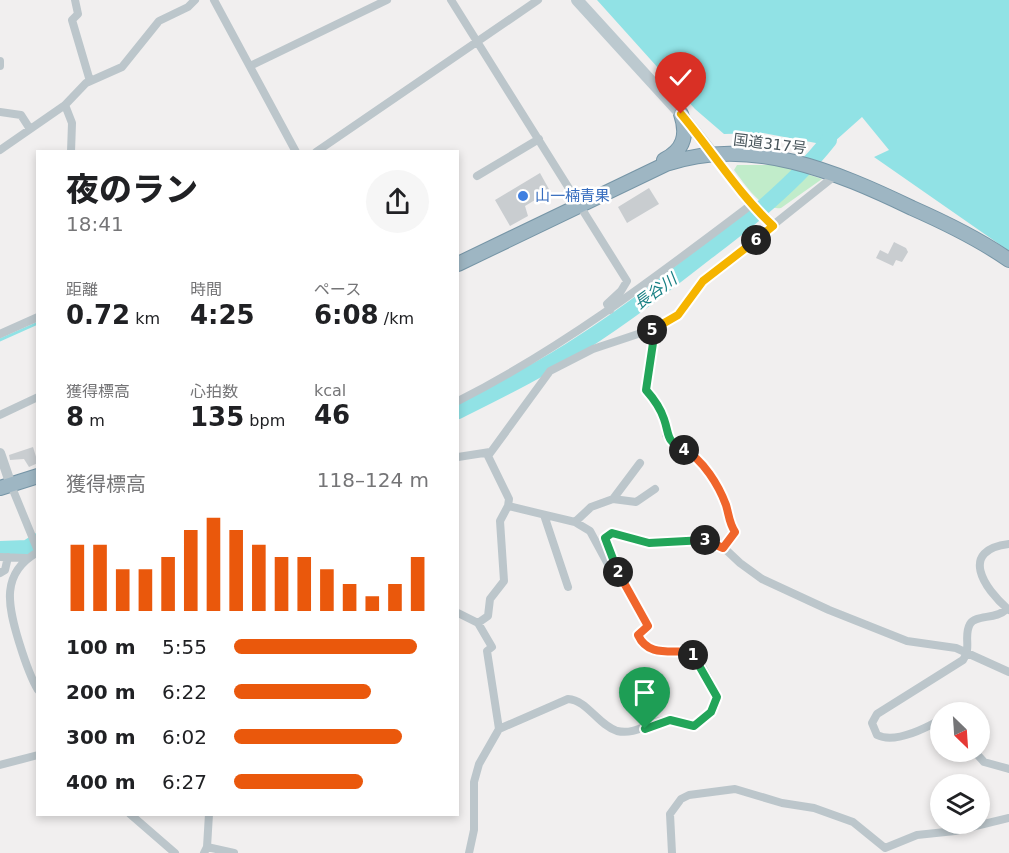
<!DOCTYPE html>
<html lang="ja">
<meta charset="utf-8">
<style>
:root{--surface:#fff;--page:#f6f6f6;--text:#202124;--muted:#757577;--accent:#ea580c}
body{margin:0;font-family:"DejaVu Sans","Noto Sans JP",sans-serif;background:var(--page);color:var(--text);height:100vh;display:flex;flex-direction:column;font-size:22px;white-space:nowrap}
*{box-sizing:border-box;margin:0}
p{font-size:20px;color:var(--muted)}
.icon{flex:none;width:33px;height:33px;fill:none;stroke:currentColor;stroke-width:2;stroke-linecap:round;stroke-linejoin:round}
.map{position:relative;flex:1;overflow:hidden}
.side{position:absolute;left:36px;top:150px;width:423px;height:666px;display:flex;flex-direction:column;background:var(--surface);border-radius:0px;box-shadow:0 3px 9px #0003}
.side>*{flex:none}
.needle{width:39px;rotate:155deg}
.controls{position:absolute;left:930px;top:702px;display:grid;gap:12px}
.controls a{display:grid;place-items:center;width:60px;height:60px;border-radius:50%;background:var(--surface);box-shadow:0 3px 9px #0003;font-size:30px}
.pin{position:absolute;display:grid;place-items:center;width:51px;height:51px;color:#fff;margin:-62px -26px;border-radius:50% 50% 50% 0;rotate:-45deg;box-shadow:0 0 6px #0007}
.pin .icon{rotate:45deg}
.km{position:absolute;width:30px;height:30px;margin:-15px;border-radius:50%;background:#222;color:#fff;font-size:16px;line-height:30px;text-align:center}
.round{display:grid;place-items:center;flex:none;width:63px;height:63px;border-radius:32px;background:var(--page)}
.summary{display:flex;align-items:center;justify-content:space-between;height:102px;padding:0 30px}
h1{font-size:33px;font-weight:800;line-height:45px}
.figures{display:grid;grid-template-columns:repeat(3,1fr);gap:9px;height:102px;padding:6px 30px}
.figures div{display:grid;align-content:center}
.figures b{font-size:26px;font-weight:800}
.figures small{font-size:16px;font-weight:400}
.figures p{font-size:16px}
.chart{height:168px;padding:12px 30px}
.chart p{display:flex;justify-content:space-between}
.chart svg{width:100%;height:108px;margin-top:6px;stroke:var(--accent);stroke-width:6}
ul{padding:0 30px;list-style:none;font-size:20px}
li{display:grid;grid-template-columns:96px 72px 1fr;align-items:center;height:45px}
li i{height:15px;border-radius:8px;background:var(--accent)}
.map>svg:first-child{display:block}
</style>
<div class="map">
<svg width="1009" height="853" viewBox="0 0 1009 853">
<rect width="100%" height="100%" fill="#f1efef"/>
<path fill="#c1ecca" d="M737,165H779L822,179L781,208C761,211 745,184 734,170Z"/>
<path fill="#91e2e5" d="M597,0H1009V251L874,157L889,150L862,117L825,150L816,143L763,133L724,134L695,109Z"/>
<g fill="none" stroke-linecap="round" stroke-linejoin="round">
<path stroke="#91e2e5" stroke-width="3" d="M0,340L38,323"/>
<path stroke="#91e2e5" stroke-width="16" d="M458,411C500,390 543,369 582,343C626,315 667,283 708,251C751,219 796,182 829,140
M0,549L27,548L38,541"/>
</g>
<path fill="#c9cdd0" d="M540,173L550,191L525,206L528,216L510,226L495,200Z
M649,188L659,204L627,223L618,207Z
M894,242L906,248L908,252L902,262L896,260L893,266L876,258L880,250L888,254Z
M33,447L38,463L29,467L24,459L10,460L9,455Z"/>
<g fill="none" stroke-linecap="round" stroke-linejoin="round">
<g stroke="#7695a6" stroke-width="16">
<path id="trunk" d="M664,160C684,150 688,135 681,114
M458,264L666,164C750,135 837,172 912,208C946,223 979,239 1009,260
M0,488L38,476"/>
</g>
<path stroke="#bcc6cb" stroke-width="8" d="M75,0L78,14L72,20L90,81
M214,0L296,152
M451,0L627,281L621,291L607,304L610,310
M0,61V66
M250,66L387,0
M65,105L72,123L71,152
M0,112L21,115L30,129
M0,150L65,105L86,83L122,67L159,21L188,7L195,0
M316,152L538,0
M713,154L753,208L773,226
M477,176L539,139
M648,331L653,343L646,390L656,401L665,420L666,435L672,442L690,453L709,473L726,505L730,524L735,532L723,547
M0,334L38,317
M458,401C563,348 657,276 751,205
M0,415L38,397
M458,457L490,452
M11,485L38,551
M613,499L636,502L655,489
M508,506L575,522L590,531L616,579L618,572L605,538L612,533L649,543L711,541L723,547L740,563L762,579L829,610L907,641L956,648L1009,672
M544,515L568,587
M575,522L591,507L613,499L640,463
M1009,544C959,550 983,588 1009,610
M38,552C0,573 8,606 19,642C24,658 29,675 38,690
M0,557L26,558
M0,573L5,570L8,557
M458,613L478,623L492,647L487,651L499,729
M478,623L488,616L490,599L504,581L500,521L508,506L509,499L488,456L550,371L593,349L662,326L678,315L703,281L837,174
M953,712H966
M940,720C924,729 895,744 877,735L872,723L877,714L963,660C972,648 963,636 970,624C976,614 996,620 1007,609
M975,752L984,762L1009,769
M0,765L38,755
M130,814L175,853
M207,847L234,853
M204,853L207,847L209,814
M469,853L474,830V782L479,764L499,729L568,699C587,700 598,725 617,731C638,736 652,718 671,720C678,720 687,724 694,726L711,712L716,704C717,694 712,686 708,677C703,669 700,659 692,654C673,642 651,665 638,635L648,626L618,572
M672,853L670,814L681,799L689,795L735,789L782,803L814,808L853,822L885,848L917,835L955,831L1009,818"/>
<path stroke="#bcc6cb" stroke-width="10" d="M0,453L11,485"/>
<path stroke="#bcc9cf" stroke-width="12" d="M577,0L681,114L713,154"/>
<use href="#trunk" stroke="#9eb6c3" stroke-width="14"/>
</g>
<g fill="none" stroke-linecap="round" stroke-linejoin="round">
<g stroke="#fff" stroke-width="12">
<path id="split-1" d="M645,729L670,720L694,726L711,712L717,697L693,655"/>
</g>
<g stroke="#fff" stroke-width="12">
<path id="split-2" d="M618,572L648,626L638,635C648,657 670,650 690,652L693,655"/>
</g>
<g stroke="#fff" stroke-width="12">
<path id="split-3" d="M618,572L605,538L612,533L649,543L705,540"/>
</g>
<g stroke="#fff" stroke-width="12">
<path id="split-4" d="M684,450C703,459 719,486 726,505C729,515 729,523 735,532L723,548L705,540"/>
</g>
<g stroke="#fff" stroke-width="12">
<path id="split-5" d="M652,330L648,331L653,343L646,390C654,399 660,407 664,419C670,436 665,440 684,450"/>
</g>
<g stroke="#fff" stroke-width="12">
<path id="split-6" d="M652,330L678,315L703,281L756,240"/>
</g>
<g stroke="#fff" stroke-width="12">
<path id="split-7" d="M681,114C712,151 738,193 773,226L756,240"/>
</g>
<use href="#split-1" stroke="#22a559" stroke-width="8"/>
<use href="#split-2" stroke="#f0652b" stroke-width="8"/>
<use href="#split-3" stroke="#22a559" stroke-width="8"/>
<use href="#split-4" stroke="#f0652b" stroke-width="8"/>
<use href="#split-5" stroke="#22a559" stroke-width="8"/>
<use href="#split-6" stroke="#f5b400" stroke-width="8"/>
<use href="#split-7" stroke="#f5b400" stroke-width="8"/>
</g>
<circle fill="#3f7fe0" stroke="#fff" stroke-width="2" cx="523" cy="196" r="6"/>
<g text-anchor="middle" stroke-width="5" stroke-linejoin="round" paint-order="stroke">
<g font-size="15" fill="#48555b" stroke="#fff">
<text transform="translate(770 144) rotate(7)" y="5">国道317号</text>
</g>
<g font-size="15" fill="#366cbe" stroke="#fff" text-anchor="start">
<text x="535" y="201">山一楠青果</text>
</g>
<g font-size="16" font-style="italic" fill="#167f83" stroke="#fff">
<text transform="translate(655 291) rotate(-36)" y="6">長谷川</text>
</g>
</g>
</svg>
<div class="controls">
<a><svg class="needle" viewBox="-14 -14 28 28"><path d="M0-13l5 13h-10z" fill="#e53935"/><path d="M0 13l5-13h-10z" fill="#757577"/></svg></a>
<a><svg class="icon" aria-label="layers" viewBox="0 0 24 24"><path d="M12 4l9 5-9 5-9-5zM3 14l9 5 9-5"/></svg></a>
</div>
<div class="pin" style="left:645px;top:729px;background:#1e9e55"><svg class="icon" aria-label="arrive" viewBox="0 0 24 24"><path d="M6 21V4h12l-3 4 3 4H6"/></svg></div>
<div class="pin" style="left:681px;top:114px;background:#d93025"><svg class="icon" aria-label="check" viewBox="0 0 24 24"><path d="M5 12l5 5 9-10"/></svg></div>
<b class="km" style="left:693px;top:655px">1</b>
<b class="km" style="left:618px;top:572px">2</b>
<b class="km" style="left:705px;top:540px">3</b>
<b class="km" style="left:684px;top:450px">4</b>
<b class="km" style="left:652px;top:330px">5</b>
<b class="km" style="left:756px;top:240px">6</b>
<section class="side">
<div class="summary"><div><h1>夜のラン</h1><p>18:41</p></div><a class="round"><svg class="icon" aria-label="share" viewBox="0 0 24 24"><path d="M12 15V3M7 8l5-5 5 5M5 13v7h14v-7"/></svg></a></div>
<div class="figures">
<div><p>距離</p><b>0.72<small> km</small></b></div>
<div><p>時間</p><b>4:25</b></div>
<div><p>ペース</p><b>6:08<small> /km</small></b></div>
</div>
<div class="figures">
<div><p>獲得標高</p><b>8<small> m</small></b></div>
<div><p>心拍数</p><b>135<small> bpm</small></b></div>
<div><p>kcal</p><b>46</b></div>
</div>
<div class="chart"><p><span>獲得標高</span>118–124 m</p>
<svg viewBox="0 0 160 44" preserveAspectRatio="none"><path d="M5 44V17M15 44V17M25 44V27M35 44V27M45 44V22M55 44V11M65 44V6M75 44V11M85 44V17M95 44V22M105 44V22M115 44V27M125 44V33M135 44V38M145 44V33M155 44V22"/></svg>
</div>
<ul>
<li><b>100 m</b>5:55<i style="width:94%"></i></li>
<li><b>200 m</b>6:22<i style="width:70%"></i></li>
<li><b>300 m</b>6:02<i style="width:86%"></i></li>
<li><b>400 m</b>6:27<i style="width:66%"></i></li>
</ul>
</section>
</div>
